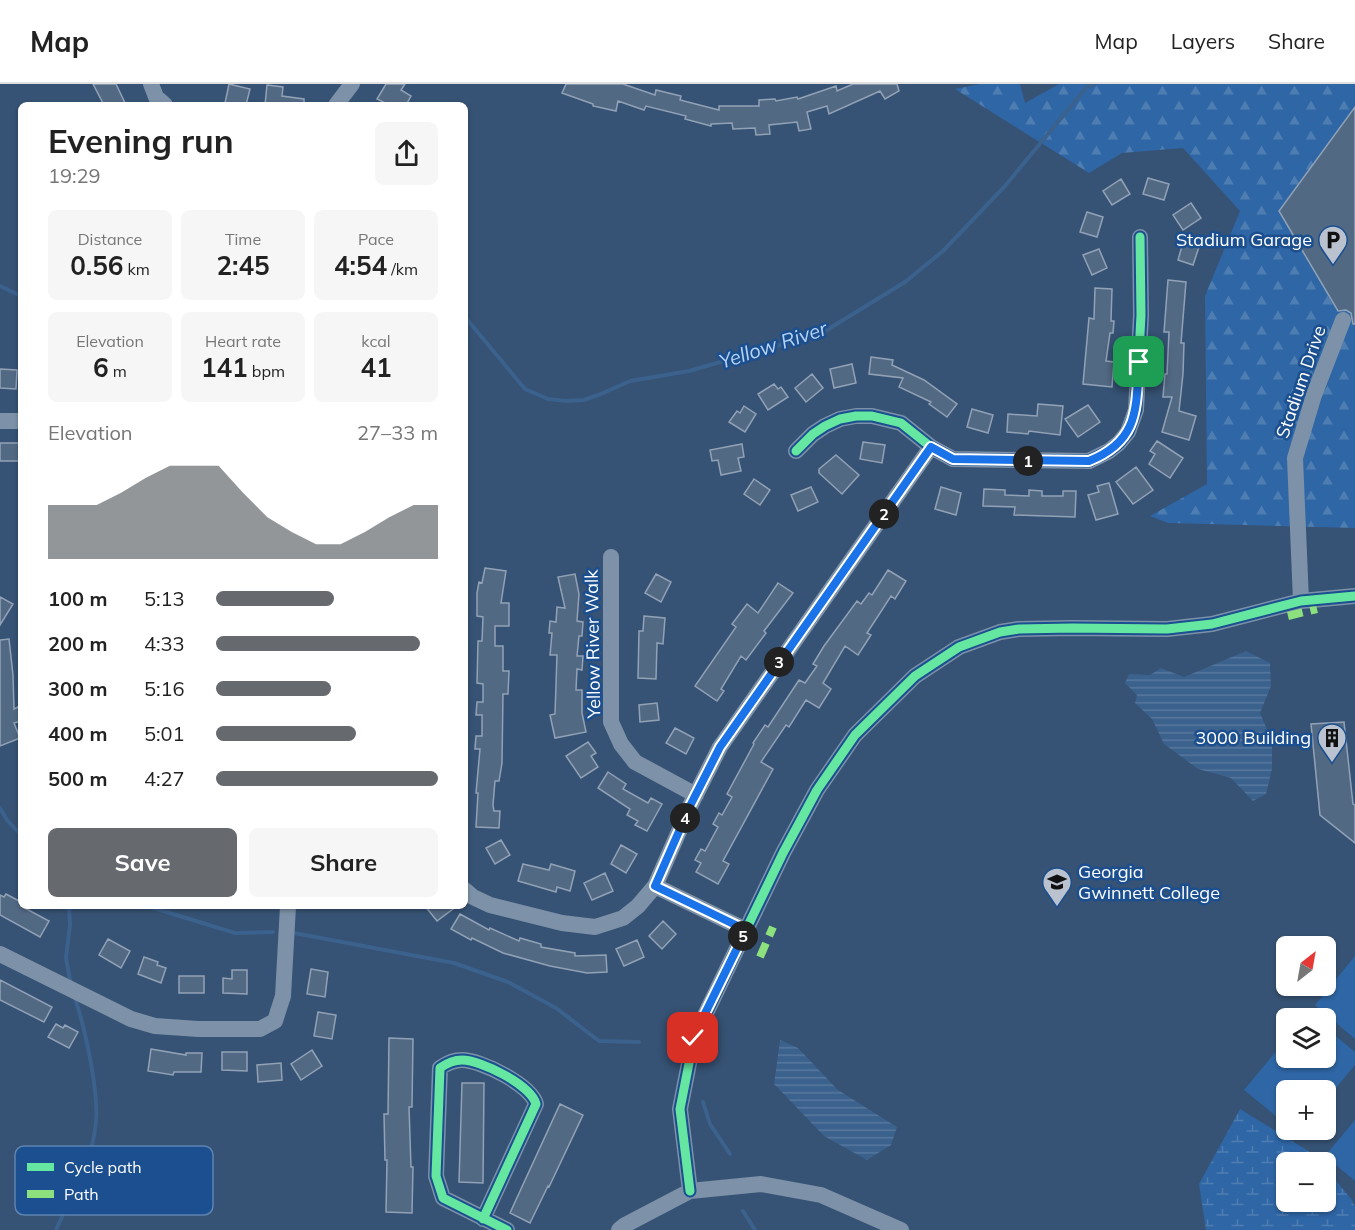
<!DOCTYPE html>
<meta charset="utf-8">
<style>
:root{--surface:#fff;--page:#f6f6f6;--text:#222;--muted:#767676;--line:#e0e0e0;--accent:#666a6f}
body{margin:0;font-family:Mulish,sans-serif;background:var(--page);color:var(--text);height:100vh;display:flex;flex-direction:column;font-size:22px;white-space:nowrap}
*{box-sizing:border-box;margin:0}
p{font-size:20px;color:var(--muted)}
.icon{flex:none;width:33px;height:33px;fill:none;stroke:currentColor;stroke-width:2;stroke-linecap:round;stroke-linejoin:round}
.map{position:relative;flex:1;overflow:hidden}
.sheet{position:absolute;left:18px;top:18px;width:450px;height:807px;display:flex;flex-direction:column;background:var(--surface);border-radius:9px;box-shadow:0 2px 4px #0004}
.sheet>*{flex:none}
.needle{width:39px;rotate:31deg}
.fabs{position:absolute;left:1276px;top:852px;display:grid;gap:12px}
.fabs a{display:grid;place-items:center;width:60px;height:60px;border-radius:9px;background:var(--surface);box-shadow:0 2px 4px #0004;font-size:30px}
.pin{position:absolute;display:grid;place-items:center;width:51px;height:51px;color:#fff;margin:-26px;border-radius:12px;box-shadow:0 3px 9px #0006}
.km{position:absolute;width:30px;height:30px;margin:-15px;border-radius:50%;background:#222;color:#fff;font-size:16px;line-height:30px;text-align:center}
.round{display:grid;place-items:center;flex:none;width:63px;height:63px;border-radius:9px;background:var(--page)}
.summary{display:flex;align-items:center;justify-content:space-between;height:102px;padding:0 30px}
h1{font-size:33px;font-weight:700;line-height:45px}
.stats{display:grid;grid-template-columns:repeat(3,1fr);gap:9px;height:102px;padding:6px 30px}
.stats div{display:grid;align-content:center;border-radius:9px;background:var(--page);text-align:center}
.stats b{font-size:26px;font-weight:700}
.stats small{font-size:16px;font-weight:400}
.stats p{font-size:16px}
.chart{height:168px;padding:12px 30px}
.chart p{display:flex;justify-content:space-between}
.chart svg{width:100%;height:108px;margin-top:6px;fill:var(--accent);opacity:.7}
.action{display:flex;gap:12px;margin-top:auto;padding:12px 30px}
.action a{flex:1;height:69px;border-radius:9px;background:var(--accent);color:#fff;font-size:24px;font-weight:700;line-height:69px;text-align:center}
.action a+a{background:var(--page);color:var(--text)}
ul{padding:0 30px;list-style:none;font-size:20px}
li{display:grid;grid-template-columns:96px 72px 1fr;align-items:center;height:45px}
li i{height:15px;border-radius:8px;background:var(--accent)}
header{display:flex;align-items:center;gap:36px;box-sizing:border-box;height:84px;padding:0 30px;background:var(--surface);border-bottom:2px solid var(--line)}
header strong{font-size:28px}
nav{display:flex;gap:33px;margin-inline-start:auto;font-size:21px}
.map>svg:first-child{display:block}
</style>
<header>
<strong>Map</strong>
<nav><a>Map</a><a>Layers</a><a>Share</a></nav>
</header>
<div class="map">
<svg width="1355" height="1146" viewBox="0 0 1355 1146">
<defs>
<pattern id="forest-firs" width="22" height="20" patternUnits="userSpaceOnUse" patternTransform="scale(1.5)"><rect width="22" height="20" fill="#2f66a5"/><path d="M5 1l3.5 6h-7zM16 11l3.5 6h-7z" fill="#4e7db2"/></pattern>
<pattern id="wetland-marsh" width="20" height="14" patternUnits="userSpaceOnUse" patternTransform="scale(1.5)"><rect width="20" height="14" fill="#2f66a5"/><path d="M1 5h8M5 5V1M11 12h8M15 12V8" fill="none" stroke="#4e7db2"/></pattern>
<pattern id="water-rules" width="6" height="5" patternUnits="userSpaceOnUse" patternTransform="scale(1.5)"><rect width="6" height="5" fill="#3b618d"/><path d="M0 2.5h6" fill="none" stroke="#58799e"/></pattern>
</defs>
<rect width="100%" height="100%" fill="#365274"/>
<path fill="url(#forest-firs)" d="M980,0H1020L1025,19L1059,0H1355V444L1168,439L1150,432L1207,400L1205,212L1240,127L1183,64L1122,69L1089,89L955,5Z"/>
<path fill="url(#wetland-marsh)" d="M1240,1025L1313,1070L1321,1078H1287V1118H1326V1085L1352,1116L1355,1123V1146H1206L1199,1100Z"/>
<path fill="#2f66a5" d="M1355,872V955L1315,921Z
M1326,944L1355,968V981L1326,1016V1006H1287V1041L1244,1006L1287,954V974H1326Z
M1355,1036V1097L1325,1072Z"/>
<path fill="url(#water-rules)" d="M1246,567L1270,579L1271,602L1260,629L1272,657V685L1266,710L1253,717L1231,694L1198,685L1164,660L1152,635L1135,619L1137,611L1125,599L1129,590L1150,591L1161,584L1184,593Z
M780,956L798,964L838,1006L897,1043L891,1061L867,1076L824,1052L774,1000Z"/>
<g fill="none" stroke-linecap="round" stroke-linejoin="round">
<path stroke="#3b618d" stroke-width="4" d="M0,202L21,212
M465,233L525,305L548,315L566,317L584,316L601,310L630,297L689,287L822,249L905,198L943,167L1005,102L1087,3L1095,0
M0,724L7,736L21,751
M69,822L70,841L66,874L71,901
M147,822L235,849L273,848
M294,849L454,879L508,898L556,924L599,957L639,958
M703,1018L710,1040L730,1070
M743,1127L755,1146
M56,1146C70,1114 90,1081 95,1046C101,1014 85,945 75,914"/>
</g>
<path fill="#526984" stroke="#92a2b6" stroke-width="1.5" d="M93,0H116L126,21H104Z
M229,0L250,5L246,21L225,19Z
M386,0H405L401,6L411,12L406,21H389L377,15Z
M566,0H623L655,11L656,6L681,12L680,16L719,26V22H759V16L775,15L776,17L797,13L798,15L836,2L837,7L853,0H897L899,7L885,15L880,7L829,30L827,22L807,28L811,45L799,47L797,38L769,41L770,50L756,51L755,44L733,45L732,39L711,40V42L685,35L686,32L646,22L644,26L618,17L616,27L593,22V20L562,9Z
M267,1L283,3L282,12L304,15V21H265Z
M1355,23V240H1353L1351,229L1346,226L1338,227L1279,127Z
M1148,94L1169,100L1164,116L1143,110Z
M1121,95L1130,110L1112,121L1103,107Z
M1191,119L1201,134L1183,146L1173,131Z
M1087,128L1103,133L1097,153L1080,148Z
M1184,155L1200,160L1193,181L1178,176Z
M1099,165L1107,184L1092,191L1083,171Z
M1168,196L1186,198L1181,259H1184L1183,290L1179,327L1196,332L1189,356L1162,348L1172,313H1163L1165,290H1167L1169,248H1164Z
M1095,204L1112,205L1111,237H1114L1113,249H1110L1106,277L1114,278L1112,303L1083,300L1089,234L1094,235Z
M871,273L893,276L892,281L924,296L957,320L947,333L929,320L931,318L899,303L903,294L869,290Z
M852,280L856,299L834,304L830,285Z
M0,285L17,286L16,305L0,304Z
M812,290L823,304L806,318L795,304Z
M774,300L778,305L781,303L788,313L768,326L758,310Z
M1038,320L1063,322L1060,351L1029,347L1028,350L1007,348L1008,330L1037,332Z
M1088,321L1100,338L1078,353L1065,335Z
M744,322L756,330L745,348L729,338L737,327L740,329Z
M972,325L993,331L988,349L967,343Z
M1157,357L1183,374L1170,394L1149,380L1155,370L1150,367Z
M863,358L885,361L882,379L860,375Z
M0,359H21V377H0Z
M742,360L744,373L738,374L741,387L721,391L718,376L712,377L710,366Z
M836,371L859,391L842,410L819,389V385Z
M1136,383L1153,406L1133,420L1116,398Z
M754,395L770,406L760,421L744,410Z
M1109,399L1118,430L1096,436L1088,411L1099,408L1097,402Z
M811,403L818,418L798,427L791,411Z
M941,403L961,409L956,431L935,425Z
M984,405L1005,406V411L1029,412V406L1042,407V412H1063V407H1076L1075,433L1014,431L1015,423L983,422Z
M485,484L506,487L501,519H509V542H495V562H503V587H509L508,610H503L502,679L499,697H495L493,721L494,727H500L499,744L476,743L478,709H476L480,665H475L476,652H482V631H476L477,618H483V600L477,599L478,557H482L483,533L477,532V509L479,498L482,499Z
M888,486L906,497L895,515L891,512L867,549L871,551L858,571L845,562L823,599L831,605L819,624L806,616L789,643L786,641L761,678L773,685L723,777L729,780L718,800L696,788L701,779L695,776L701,765L705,767L718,743L713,740L719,729L722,731L732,713L727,710L754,660L753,659L765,641L768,643L799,596L805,599L817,582L813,580L824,562L857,517L861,520L869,509L872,511Z
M575,490L579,510L577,537L583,538L582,552H579L577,572H583L582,586L577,585L576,606H582V629L586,648L555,654L550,631L555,630L557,571H550L552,549H549L550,537L556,538L557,523L565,524L558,493Z
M656,490L671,498L661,518L645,509Z
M778,499L793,509L764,547L766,549L746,576L741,572L721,605L724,607L717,617L695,602L736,543L732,540L747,520L758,529Z
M0,513L13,520L0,541Z
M644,532L665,534L663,560L657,559L656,595L638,594L639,547H643Z
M9,555L13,591L14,625L18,623L21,630V637L14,639L20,654L0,662V556Z
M657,619L659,636L640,638L639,621Z
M1344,638L1353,720L1355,721V759L1320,731L1311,640Z
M675,644L694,654L686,670L666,659Z
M588,658L596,669L591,672L598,683L581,694L566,672Z
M608,688L626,700L623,705L648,719L651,714L662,720L647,747L635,741L638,737L627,731L630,725L598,704Z
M501,756L510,771L495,780L486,764Z
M621,761L637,770L626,789L611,780Z
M523,780L549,786L551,780L575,787L570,807L557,803L556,808L518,797Z
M605,789L613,807L592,816L584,799Z
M6,810L21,818V822L49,837L40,853L0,831V811L4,813Z
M425,822H457L437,837Z
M460,830L489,846L490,844L519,857L520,854L541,860V863L575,869V872L606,871L607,888L587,889L550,882L503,869L472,854L471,856L451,845Z
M663,837L676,850L662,865L649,852Z
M108,855L130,867L121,884L99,871Z
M637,856L644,873L624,882L616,865Z
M144,873L158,878L157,881L166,884L161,899L138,890Z
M311,885L328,888L325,913L307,910Z
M232,886H247V910L223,909V894L232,895Z
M179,892H204V909H179Z
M0,896L52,923L44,938L0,916Z
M318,928L336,931L332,955L314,952Z
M56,940L63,944L65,941L78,948L69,964L48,953Z
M389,954L413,955L412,1023H409L411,1083H413L412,1129L386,1128L387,1076H385L384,1030H388Z
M151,965L186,971V969H202L201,988H174L173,991L148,987Z
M312,966L322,982L301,996L291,980Z
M222,968H247V987L222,986Z
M281,979L282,996L258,998L257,981Z
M462,999H484L483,1099L459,1098Z
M560,1020L583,1031L549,1103L548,1102L530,1139L510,1129Z"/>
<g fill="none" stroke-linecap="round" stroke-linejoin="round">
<path stroke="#7d92a8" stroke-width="16" d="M151,0L156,13L165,21
M336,21L352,0
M0,337H21
M796,367L813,350L825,342L840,335L856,332H872L901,339L931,363L953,375L1089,377L1109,367L1119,359L1128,348L1136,326L1141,231L1140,153
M611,473V638L621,660L635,678L696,711
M1301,517L1295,374L1314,311L1343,236
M655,802L746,846
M465,806L473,813L490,821L562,839L595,843L623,834L638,822L655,802L691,720L720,663L931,363
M0,870L131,935L155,942L198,945H260L275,937L283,912L288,822
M690,1107L680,1025L694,954L783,769L817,706L855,651L915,592L959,563L1000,548L1019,545L1072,544L1167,545L1212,540L1301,517L1355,512
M483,1135L536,1020C531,1001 481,976 462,976C453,976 447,979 440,984L436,1092L443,1114L507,1146
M619,1146L625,1141L690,1107L761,1100L821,1111L901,1146"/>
<path stroke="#8de07e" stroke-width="8" stroke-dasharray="15 8" stroke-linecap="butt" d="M1288,532L1317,525
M760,873L773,843"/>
<g stroke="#1b4f8f" stroke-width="13">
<path id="cycleway" d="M796,367L813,350L825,342L840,335L856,332H872L901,339L931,363L953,375L1089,377L1109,367L1119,359L1128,348L1136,326L1141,231L1140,153
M690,1107L680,1025L694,954L783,769L817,706L855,651L915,592L959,563L1000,548L1019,545L1072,544L1167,545L1212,540L1301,517L1355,512
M483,1135L536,1020C531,1001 481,976 462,976C453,976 447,979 440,984L436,1092L443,1114L507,1146"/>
</g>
<use href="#cycleway" stroke="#66e7a1" stroke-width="9"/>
</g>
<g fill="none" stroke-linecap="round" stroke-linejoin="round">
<g stroke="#fff" stroke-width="12">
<path id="route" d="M693,954L746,846L655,802L691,720L720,663L931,363L953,375L1089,377C1139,357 1136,325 1139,278"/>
</g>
<use href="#route" stroke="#1a73e8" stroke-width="8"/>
</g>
<defs>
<g id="parking-pin" transform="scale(1.5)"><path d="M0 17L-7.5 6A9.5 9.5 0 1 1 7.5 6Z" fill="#b9c2ce" stroke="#1b4f8f"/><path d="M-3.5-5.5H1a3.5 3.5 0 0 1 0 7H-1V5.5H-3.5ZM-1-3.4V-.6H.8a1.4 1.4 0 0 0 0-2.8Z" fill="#111"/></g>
<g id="building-pin" transform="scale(1.5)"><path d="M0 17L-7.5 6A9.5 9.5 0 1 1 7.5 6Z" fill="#b9c2ce" stroke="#1b4f8f"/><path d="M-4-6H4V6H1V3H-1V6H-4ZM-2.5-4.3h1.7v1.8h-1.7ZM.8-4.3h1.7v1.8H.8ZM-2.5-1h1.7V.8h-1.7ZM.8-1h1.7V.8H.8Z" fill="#111"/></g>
<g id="university-pin" transform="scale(1.5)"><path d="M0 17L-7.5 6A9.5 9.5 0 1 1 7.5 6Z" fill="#b9c2ce" stroke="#1b4f8f"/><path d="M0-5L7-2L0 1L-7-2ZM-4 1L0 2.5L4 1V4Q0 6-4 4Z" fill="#111"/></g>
</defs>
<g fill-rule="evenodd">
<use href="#parking-pin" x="1333" y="156"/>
<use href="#building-pin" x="1332" y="654"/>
<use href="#university-pin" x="1057" y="798"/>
</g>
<g text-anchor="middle" stroke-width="5" stroke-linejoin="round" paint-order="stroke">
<g font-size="18" fill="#fff" stroke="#1b4f8f" text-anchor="end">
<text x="1312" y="162">Stadium Garage</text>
<text x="1311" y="660">3000 Building</text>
<text x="1078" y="794" text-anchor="start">Georgia<tspan x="1078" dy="21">Gwinnett College</tspan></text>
</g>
<g font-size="18" fill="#fff" stroke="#1b4f8f">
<text transform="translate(1301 298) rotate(-71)" y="6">Stadium Drive</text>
<text transform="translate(593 560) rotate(-91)" y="6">Yellow River Walk</text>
</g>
<g font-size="20" font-style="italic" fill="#b5d3f5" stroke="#1b4f8f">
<text transform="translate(773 261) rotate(-18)" y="7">Yellow River</text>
</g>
</g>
<rect x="15" y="1062" width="198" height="69" rx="9" fill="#1b4f8f" stroke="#5f84b1" stroke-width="1.5"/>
<rect x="27" y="1079" width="27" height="8" fill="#66e7a1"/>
<rect x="27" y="1106" width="27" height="8" fill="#8de07e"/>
<g font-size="16" fill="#fff">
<text x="64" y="1089">Cycle path</text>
<text x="64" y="1116">Path</text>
</g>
</svg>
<div class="fabs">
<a><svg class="needle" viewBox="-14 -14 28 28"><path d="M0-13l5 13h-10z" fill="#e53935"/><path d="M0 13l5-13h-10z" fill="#767676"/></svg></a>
<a><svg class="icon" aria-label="layers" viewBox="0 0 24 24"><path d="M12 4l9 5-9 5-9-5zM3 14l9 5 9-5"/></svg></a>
<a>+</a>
<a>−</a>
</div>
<div class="pin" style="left:1139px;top:278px;background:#1e9e55"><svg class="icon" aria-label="arrive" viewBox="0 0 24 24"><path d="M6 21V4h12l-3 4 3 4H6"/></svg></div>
<div class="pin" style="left:693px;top:954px;background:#d93025"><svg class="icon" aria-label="check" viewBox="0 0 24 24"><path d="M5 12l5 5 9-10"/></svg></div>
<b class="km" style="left:1028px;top:377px">1</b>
<b class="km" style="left:884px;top:430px">2</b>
<b class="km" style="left:779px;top:578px">3</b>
<b class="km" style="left:685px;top:734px">4</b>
<b class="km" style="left:743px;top:852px">5</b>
<section class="sheet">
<div class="summary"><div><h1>Evening run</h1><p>19:29</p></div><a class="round"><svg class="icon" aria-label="share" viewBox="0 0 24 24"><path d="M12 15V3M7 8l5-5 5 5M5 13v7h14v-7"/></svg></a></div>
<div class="stats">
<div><p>Distance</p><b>0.56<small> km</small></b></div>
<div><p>Time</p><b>2:45</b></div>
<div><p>Pace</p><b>4:54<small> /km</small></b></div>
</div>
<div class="stats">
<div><p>Elevation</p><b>6<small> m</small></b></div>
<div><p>Heart rate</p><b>141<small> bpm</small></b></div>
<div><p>kcal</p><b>41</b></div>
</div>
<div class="chart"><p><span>Elevation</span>27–33 m</p>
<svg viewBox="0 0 160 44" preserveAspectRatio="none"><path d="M0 44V22L10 22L20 22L30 17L40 11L50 6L60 6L70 6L80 17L90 27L100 33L110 38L120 38L130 33L140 27L150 22L160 22V44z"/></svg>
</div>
<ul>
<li><b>100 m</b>5:13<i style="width:53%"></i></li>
<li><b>200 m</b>4:33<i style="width:92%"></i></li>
<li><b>300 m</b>5:16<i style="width:52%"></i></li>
<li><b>400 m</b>5:01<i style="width:63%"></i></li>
<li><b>500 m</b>4:27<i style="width:100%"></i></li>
</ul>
<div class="action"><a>Save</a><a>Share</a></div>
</section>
</div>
